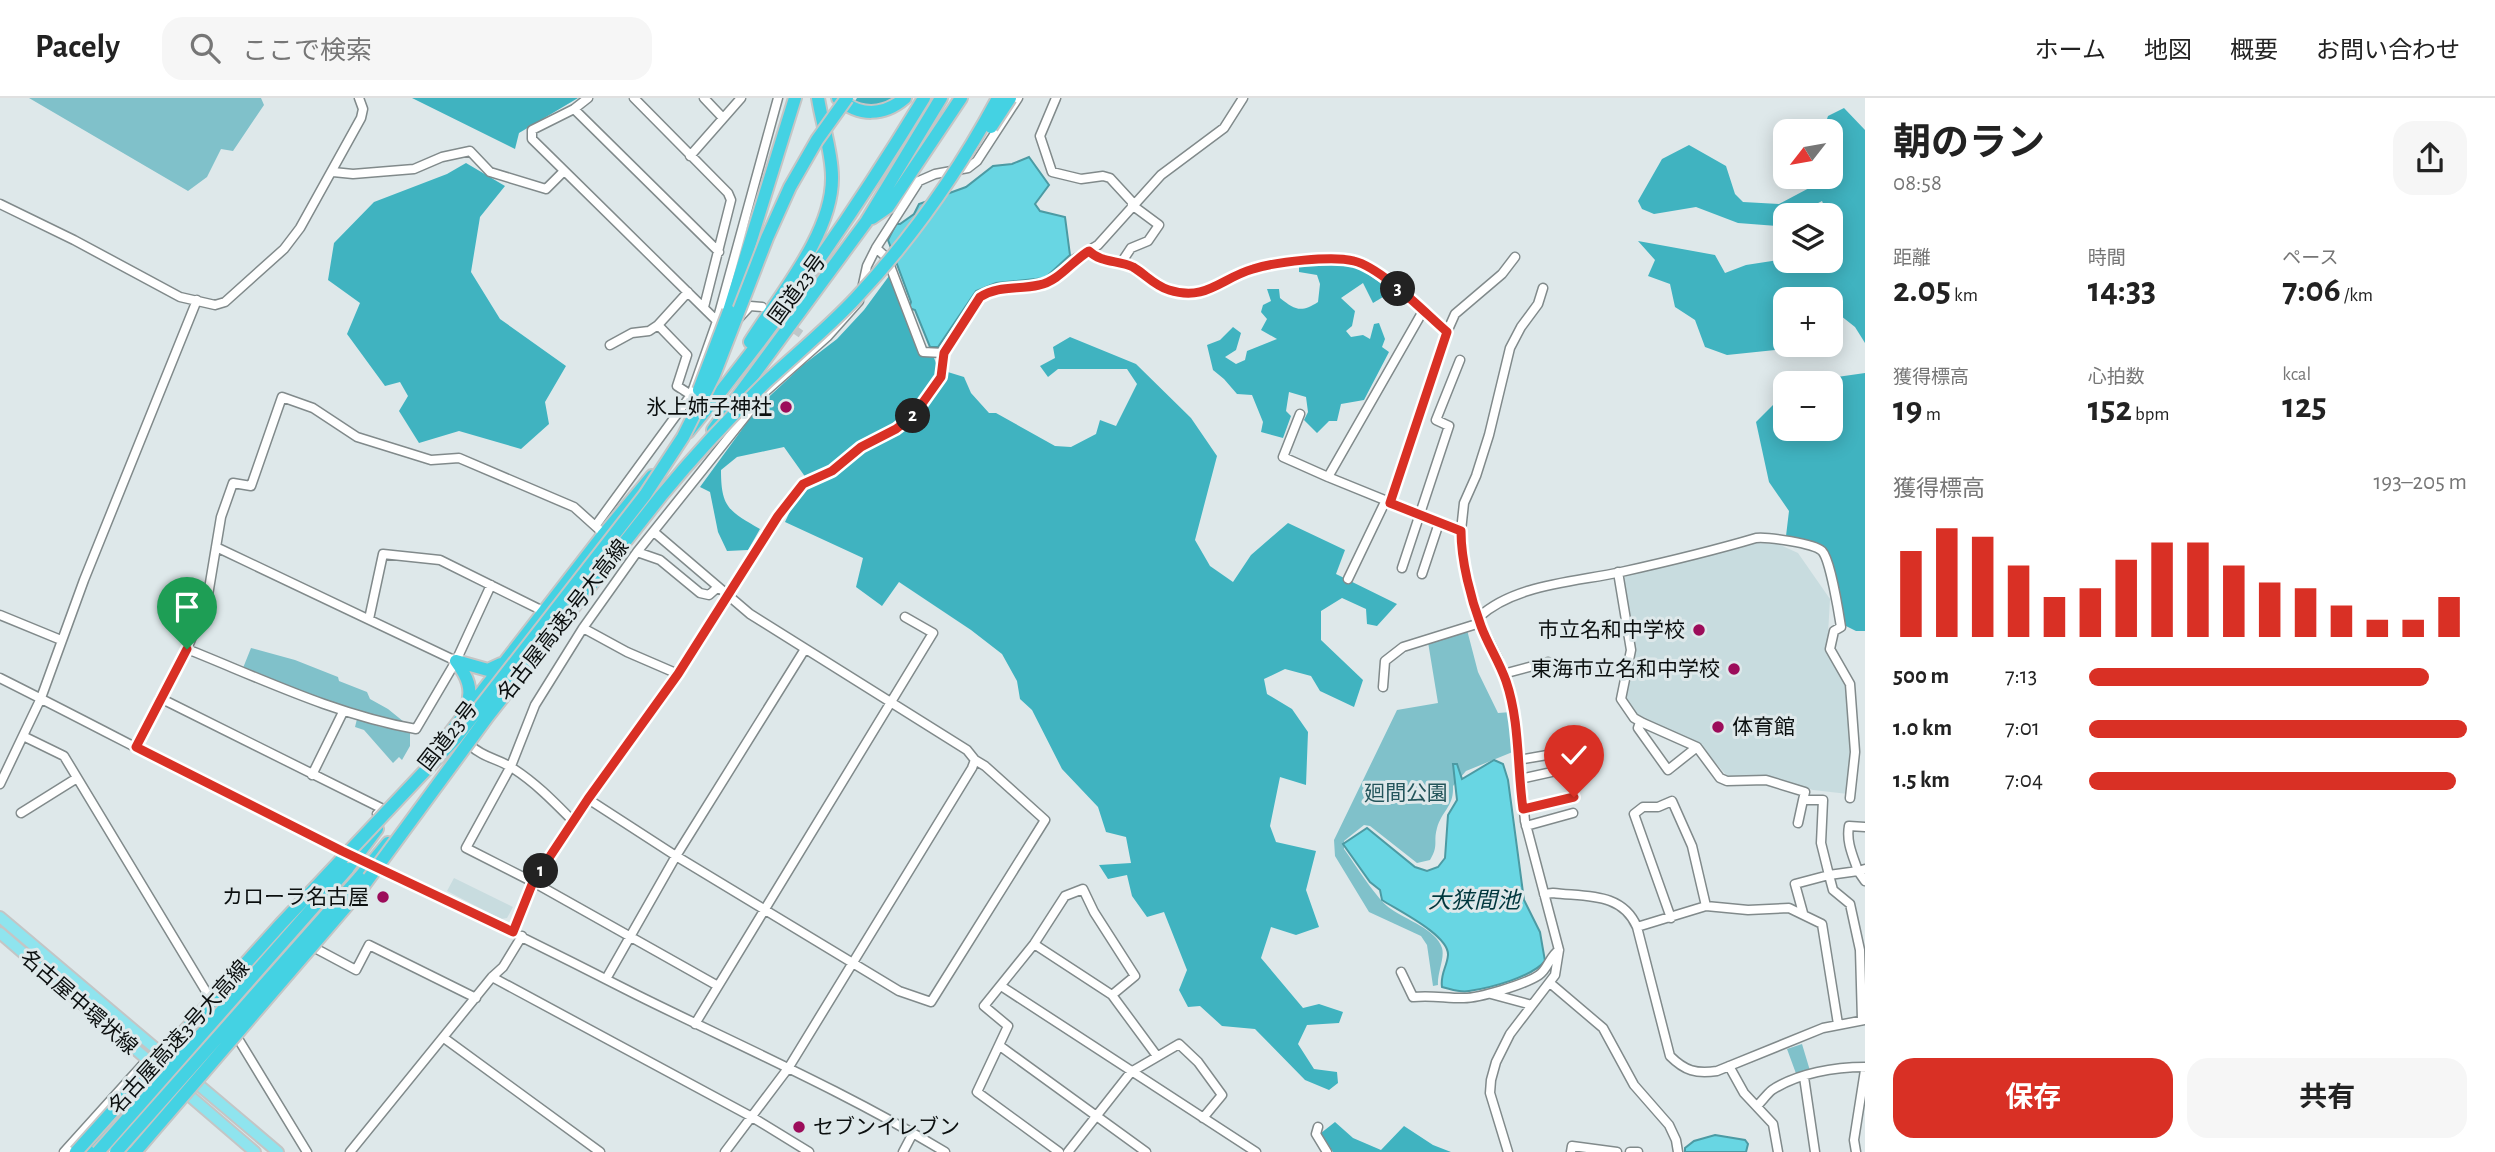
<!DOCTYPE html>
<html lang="ja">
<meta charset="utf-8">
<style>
:root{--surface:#fff;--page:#f6f6f6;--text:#222;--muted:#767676;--line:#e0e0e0;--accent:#d93025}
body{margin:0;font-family:"Alegreya Sans","Noto Sans JP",sans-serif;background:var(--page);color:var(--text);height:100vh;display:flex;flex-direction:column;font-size:26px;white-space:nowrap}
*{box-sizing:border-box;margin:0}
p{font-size:23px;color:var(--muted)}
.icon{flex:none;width:38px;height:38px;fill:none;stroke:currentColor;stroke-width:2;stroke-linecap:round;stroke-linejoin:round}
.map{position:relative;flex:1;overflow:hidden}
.sheet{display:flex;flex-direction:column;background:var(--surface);width:630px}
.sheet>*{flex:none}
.needle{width:46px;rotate:239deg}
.fabs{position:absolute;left:1773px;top:21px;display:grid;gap:14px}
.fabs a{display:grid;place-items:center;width:70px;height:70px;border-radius:14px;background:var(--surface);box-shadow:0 4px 18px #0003;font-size:35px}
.pin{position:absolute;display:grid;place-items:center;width:60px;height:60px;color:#fff;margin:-72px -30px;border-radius:50% 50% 50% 0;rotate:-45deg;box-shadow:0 0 7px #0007}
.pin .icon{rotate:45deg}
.km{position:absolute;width:35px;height:35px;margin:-18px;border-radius:50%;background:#222;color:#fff;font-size:19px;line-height:35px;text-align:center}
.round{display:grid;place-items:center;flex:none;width:74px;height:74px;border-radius:21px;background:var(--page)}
.overview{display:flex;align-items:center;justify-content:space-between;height:119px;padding:0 28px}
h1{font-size:38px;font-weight:700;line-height:52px}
.stats{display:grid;grid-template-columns:repeat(3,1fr);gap:10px;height:119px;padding:7px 28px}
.stats div{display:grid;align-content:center}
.stats b{font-size:35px;font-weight:700}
.stats small{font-size:19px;font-weight:400}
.stats p{font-size:19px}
.chart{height:196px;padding:14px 28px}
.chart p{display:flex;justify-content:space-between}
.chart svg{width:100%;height:126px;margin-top:7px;stroke:var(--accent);stroke-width:6}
.cta{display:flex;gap:14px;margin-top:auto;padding:14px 28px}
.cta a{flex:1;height:80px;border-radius:21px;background:var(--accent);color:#fff;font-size:28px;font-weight:700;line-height:80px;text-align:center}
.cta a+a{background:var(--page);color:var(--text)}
ul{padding:0 28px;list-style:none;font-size:23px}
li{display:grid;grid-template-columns:112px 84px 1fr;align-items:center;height:52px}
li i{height:18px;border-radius:9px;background:var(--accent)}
header{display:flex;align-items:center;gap:42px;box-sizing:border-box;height:98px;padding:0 35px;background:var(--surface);border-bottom:2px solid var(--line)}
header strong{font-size:33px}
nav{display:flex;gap:38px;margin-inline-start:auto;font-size:24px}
.search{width:490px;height:63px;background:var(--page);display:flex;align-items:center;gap:18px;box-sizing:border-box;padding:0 24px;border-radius:21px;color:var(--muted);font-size:26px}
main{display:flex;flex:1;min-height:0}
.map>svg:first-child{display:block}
</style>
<header>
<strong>Pacely</strong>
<div class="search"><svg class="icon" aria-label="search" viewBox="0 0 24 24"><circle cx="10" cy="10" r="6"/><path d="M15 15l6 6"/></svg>ここで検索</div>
<nav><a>ホーム</a><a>地図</a><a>概要</a><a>お問い合わせ</a></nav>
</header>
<main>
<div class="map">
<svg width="1865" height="1054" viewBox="0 0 1865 1054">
<rect width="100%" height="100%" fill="#dee8ea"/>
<path fill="#c8dcdf" d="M1756,445L1778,446L1798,455L1830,501L1827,554L1847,588L1853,647L1848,696L1813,692L1762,677L1728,679L1700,647L1637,619L1624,600L1634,552L1623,482L1628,475Z
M454,780L513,809L507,820L501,821L447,793Z"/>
<path fill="#80c1ca" d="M29,0H261L264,7L233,53L221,51L207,79L188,93Z
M1466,528L1478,574L1498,615L1511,614L1515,653L1466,673L1453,688C1454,709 1442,712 1437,730C1433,744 1439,747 1430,762L1417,765L1370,728L1364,727L1344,743V751C1355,766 1377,802 1391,811C1406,822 1436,831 1442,850C1445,860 1437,875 1438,887L1433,888L1427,847L1421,838L1369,814L1335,758L1334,742L1397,612L1438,605L1428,544Z
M251,550L295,562L338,579L339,583L367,594L370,601L388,611L409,628L343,611L243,570Z
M357,621L381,629L410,633V648L402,662L399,659L393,665L364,632L355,629Z
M1802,946L1811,976L1798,981L1787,951Z"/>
<path fill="#40b3c0" d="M412,0H578L519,35L515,51Z
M857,0H896C881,8 870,11 855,3Z
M1844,10L1865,32V245L1855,229L1831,210L1830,201H1785V247H1793V250L1727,257L1705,249L1695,222L1675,209L1670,186L1648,178L1655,162L1638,143L1715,157L1725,175L1746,167L1785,161V163H1830L1831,144L1838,141L1830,117H1828L1822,103L1795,117H1785V123L1777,128L1738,125L1696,109L1654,116L1642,111L1638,103L1662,61L1689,47L1726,68L1735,96L1743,104L1779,106L1830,79V33H1823L1828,18Z
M466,65L505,88L480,119L471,174L500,221L566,268L545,304L549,326L521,351L459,333L419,345L399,313L408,298L400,284L385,288L347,236L360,205L328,182L334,145L374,104L447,76Z
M1299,167H1355L1386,189L1383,199L1373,205L1363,185L1341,200L1355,213L1352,228L1346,233L1351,239L1363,237L1370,241L1374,226L1379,225L1385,241L1382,249L1389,254L1364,302L1341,306L1337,323H1329L1317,335L1304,322L1308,314L1306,299L1289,294L1286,313L1291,318L1283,340L1261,334L1263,324L1252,297L1237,296L1224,281L1213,272L1207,247L1220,242L1233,229L1241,235L1236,252L1225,259L1236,266L1245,262L1247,253L1277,241L1261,232L1267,221L1261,214L1263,207L1271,203L1267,191H1279L1280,200C1295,212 1301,215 1318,204L1320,186L1317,177L1299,174Z
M889,178L920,256L933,257L938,271L964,279L971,295L989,315H996L1055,348L1071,349L1096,336L1100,322L1116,328L1137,286L1127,271H1058L1048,279L1040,268L1055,260L1053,249L1070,239L1136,266L1191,320L1217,358L1195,442L1210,468L1233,484L1251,457L1288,425L1345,452L1336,476L1397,506L1377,528L1367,526L1366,511L1342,500L1321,513V542L1363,582L1354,609L1320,593L1311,578L1285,571L1264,581L1267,596L1292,611L1308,634L1306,687L1280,679L1270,728L1276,744L1316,753L1306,792L1319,829L1296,837L1271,829L1261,860L1303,910L1319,906L1343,914L1339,925L1307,927L1298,946L1314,971L1337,974L1338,985L1329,992L1305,982L1255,931L1222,928L1200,908L1188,909L1179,892L1187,872L1164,814L1147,819L1132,798L1127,777L1108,781L1099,767L1131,765L1126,739L1106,734L1098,709L1062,671L1032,612L1020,601L1017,583L1002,556L971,532L899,484L882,508L856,489L863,460L785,424L793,407L811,387L784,349L737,359L721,372C721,410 729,413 760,431L748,452L727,453L718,434L710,394L700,389L759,308L803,267L837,241L864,212Z
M1865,275V533H1856L1846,528L1828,456L1824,449L1786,438L1789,413L1769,384L1756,324L1785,295V331H1830V285H1795Z
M1335,1024L1353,1040L1381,1052L1404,1028L1433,1047L1451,1054H1333L1321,1035Z"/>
<path fill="#68d6e3" stroke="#4c9aa3" stroke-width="2" d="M1029,59L1049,87L1035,106L1040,113L1065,119L1070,157L1045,180L996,185L976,193L938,249H930L915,212L909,210L911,204L888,142L896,126H900L914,116L919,106L966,89L993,68L1012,66Z
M1494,662L1503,666L1508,682L1524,802L1540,834L1545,863C1532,879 1490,890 1469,893C1460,895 1451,891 1442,889C1440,876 1447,869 1448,857C1449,837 1397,812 1382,802L1380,792L1370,784L1343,746L1367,730L1415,769L1427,773L1438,769L1445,760L1448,717L1457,702L1453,666H1457L1462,681Z
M1715,1037L1745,1042L1748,1046L1746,1054H1685V1050L1694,1043Z"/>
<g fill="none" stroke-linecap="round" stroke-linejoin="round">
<path stroke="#bec7c9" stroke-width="8" stroke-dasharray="8 4" stroke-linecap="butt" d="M775,218L801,236"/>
<g stroke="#818a8b" stroke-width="11">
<path id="minor" d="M588,0L574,11L532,32V41L717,223
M634,0L728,95L731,102L704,209
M704,0L723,20
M1056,0L1040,38L1052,74L1081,81L1103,78L1110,80L1133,105
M574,11L719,154
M690,58L741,0
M333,74L353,76L414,71L442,59L470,53L490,74L546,91L564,73
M0,106L74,142L180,199L215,207L225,204L284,151L300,130L361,20L363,11L359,0
M1089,153C1101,165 1118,162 1133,169C1145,176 1155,188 1169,192C1205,204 1222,180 1253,171C1275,164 1333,157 1354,163C1382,170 1425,214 1447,234L1390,405
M1121,165L1131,150L1148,143L1159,127L1132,107
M862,191L867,168L876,150
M1423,213L1328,379L1461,433
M738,221L750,208L762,209
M658,227L687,257L677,288L691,297
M1447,234L1455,216L1502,176L1515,159
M610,247L632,235L649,233L658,227L688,194
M944,255L923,254L887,160L876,150L919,83L935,76L968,70L977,63L1018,0
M1300,316L1283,359L1328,379
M596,427L691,297L717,223L778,0
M216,449L456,563
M637,454L660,462L700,495L709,497L718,489
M1402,470L1449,328L1436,322L1460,262
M1618,474L1631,552L1621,601L1634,620L1643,625L1697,649L1720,680L1727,683L1766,682L1805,694L1803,702H1823L1821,745L1829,777L1795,786L1803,815
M1422,476L1439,425
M1348,481L1385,404
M0,517L61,542
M1479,519C1515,486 1576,484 1621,474C1666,464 1712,453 1756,440C1769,439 1813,445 1822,453C1830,461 1839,516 1841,529L1834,533L1830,551L1850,586L1855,654L1850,700
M369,521L383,456L440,462L545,514
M583,530L627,554L678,576
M187,551C262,581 336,617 416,631L456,563L491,487
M1503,576L1548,564
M0,580C114,637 226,698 341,752C441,799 539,847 637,897C740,948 846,994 945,1054
M1383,589L1385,563L1403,549L1480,525
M160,600L383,711L377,716
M1640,624L1638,630L1668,672L1697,649
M23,638L64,658L210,900
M470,647C483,660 500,661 514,671C537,686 555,705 574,724
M136,649L187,551L207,503L221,419L233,385L251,388L282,299L313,310L357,339L431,362L459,360L574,409L604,436
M1518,662L1553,656
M312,677L343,614
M1520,681L1588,666
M0,686L41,600L84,482L197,202
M588,701L676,758L899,893L931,904L1045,722L985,668L975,662L967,652L750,516L654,434
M1523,711L1574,699
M21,715L77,680
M1798,725L1803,702
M1526,728L1573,715
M1865,771L1858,773L1865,783
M1544,796L1553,795C1586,799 1622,794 1637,829L1670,958C1685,973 1696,976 1717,973L1823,930L1865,922
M1671,820L1634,716L1643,709H1658L1672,703L1692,748L1706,808
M1637,829L1706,808L1748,812L1789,810L1822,826L1838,926
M513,834L533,784L588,701L678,576L778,418L803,386L832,373L861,349L896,331L914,318L941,279L944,255L980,199L989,193L1000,190L1041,187L1056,180L1075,161L1098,147L1161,77L1224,30L1243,0
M1034,846L1112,897
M311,848L356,872L369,847L476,900
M1401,874L1413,899C1430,897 1445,900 1462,900C1477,901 1526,886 1539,877C1548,871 1549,859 1559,852
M492,879L752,1019L809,1054
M606,881L676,758L805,551
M1550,885L1603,930L1634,987L1669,1027L1676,1042L1678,1054
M718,888L533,784L466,750L511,668L535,607L583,530L637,454L765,294L827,239L859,203
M1001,888L1256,1054
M1491,896L1532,907
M1862,922L1860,852L1850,806L1833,792L1829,777L1858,773C1853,758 1846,744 1849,728L1865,729
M695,926L933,535L905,519
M234,934L307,1054
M444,940L600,1054
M1000,948L1146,1054
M1729,968L1744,995L1773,1026L1778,1054
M1804,979L1815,1054
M1757,1008C1762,1003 1767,996 1772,992C1798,975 1835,969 1865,969
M1318,1029L1316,1036L1327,1054
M64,1054L147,962
M350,1054L492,879L503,869L522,838
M725,1054L789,969L972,670L975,662
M903,1054L913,1035
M1059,1054L977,994L1008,928L984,908L1034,846L1065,798L1083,791L1094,814L1135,878L1112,897L1157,958
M1068,1054L1131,974L1179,946L1198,964L1222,997L1203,1020
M1508,1054L1490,995L1491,982L1496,964L1510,936L1555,877L1559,852L1525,723L1516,628L1509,595L1498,561L1480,525L1465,470L1461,433L1464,405L1476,378L1489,337L1510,250L1521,229L1538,206L1543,190
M1571,1054L1572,1048L1617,1054
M1630,1054H1638
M1856,1054L1854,1042L1865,972"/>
</g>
<g stroke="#c4c5c5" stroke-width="14">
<path id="major" d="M0,819L278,1054
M0,835L255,1054"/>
</g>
<g stroke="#c4c5c5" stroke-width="16">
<path id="highway" d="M838,0C859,19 884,18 905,0
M872,120L888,109L961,0
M729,213L795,0
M750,244C779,198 833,135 832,79C832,53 822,26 818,0
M713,332L866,124L941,0
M688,334C775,229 853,117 924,0
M456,563L488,572L501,566
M456,563C467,578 474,592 466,610
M430,661L604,436L652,378
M347,771L377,731
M359,780L388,745
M268,849L299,816
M86,1054L132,1000
M126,1054L152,1025"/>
</g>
<use href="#minor" stroke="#fff" stroke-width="8"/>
<use href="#major" stroke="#8fe4ee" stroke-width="10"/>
<use href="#highway" stroke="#44d2e3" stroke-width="12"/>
<g stroke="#c4c5c5" stroke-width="16" stroke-linecap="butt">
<path id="highway-bridge" d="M991,29L1010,0
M699,292L729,213
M76,1054L280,827L455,641L645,397L683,339L714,277L767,140L790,89L817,42L847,0
M98,1054L347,771
M116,1054L359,780
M135,1054L361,791L488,618L661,398C694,358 729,320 766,284C796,256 828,230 856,200C912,140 959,73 998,0"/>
</g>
<use href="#highway-bridge" stroke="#44d2e3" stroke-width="12"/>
</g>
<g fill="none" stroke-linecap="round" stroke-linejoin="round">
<g stroke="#fff" stroke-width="14">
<path id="route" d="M187,551L136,649L342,753L513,834L533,784L588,701L678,576L778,418L803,386L832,373L861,349L896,331L914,317L941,279L944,255L980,199C999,187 1018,192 1039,187C1059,183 1072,163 1089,153C1101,165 1118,162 1133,169C1145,176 1155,188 1169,192C1206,204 1221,180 1253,171C1275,164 1333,157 1354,163C1382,170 1424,214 1447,234L1390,405L1461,433C1461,463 1471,501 1481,528C1488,547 1499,563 1506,583C1520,624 1517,669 1523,711L1574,699"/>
</g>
<use href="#route" stroke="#d93025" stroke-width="9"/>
</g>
<g fill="#9c0c5a" stroke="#dee8ea" stroke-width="2.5">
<circle cx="786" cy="309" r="7"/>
<circle cx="1699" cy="532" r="7"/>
<circle cx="1734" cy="571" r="7"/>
<circle cx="1718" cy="629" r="7"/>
<circle cx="383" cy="799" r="7"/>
<circle cx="799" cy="1029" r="7"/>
</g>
<g text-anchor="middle" stroke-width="6" stroke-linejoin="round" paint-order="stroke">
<g font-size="21" fill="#0b0f0f" stroke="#dee8ea">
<text transform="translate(797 191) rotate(-54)" y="7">国道23号</text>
<text transform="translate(563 522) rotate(-52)" y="7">名古屋高速3号大高線</text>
<text transform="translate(448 638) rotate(-52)" y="7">国道23号</text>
<text transform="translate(79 904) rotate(41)" y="7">名古屋中環状線</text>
<text transform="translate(179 939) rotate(-48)" y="7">名古屋高速3号大高線</text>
</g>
<g font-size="21" fill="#0b0f0f" stroke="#dee8ea" text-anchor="end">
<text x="772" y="316">氷上姉子神社</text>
<text x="1685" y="539">市立名和中学校</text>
<text x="1720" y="578">東海市立名和中学校</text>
<text x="1732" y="636" text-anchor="start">体育館</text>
<text x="369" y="806">カローラ名古屋</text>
<text x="813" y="1036" text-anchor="start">セブンイレブン</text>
</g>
<g font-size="21" fill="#24555b" stroke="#dee8ea">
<text x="1406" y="702">廻間公園</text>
</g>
<g font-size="23" font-style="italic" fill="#00373d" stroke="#dee8ea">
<text x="1474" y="810">大狭間池</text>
</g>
</g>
</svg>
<div class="fabs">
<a><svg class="needle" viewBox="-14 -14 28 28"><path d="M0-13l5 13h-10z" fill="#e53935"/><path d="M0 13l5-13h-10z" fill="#767676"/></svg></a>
<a><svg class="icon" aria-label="layers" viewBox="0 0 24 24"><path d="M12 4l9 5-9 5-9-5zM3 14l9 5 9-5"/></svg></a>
<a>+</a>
<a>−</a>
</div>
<div class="pin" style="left:187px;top:551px;background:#1e9e55"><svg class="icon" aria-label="arrive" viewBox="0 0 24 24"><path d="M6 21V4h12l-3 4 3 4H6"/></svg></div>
<div class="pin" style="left:1574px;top:699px;background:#d93025"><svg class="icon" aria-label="check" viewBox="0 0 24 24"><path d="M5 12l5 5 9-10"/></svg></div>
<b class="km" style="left:541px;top:773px">1</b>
<b class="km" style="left:913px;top:318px">2</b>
<b class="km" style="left:1398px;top:191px">3</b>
</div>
<section class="sheet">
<div class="overview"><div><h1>朝のラン</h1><p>08:58</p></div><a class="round"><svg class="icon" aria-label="share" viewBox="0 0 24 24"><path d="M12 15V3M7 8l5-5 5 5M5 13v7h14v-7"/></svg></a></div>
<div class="stats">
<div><p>距離</p><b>2.05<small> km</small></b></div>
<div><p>時間</p><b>14:33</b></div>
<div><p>ペース</p><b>7:06<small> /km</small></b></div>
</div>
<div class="stats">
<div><p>獲得標高</p><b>19<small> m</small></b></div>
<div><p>心拍数</p><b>152<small> bpm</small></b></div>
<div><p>kcal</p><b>125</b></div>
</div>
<div class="chart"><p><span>獲得標高</span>193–205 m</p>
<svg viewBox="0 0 160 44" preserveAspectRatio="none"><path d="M5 44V14M15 44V6M25 44V9M35 44V19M45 44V30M55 44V27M65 44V17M75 44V11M85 44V11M95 44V19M105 44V25M115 44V27M125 44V33M135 44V38M145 44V38M155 44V30"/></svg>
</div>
<ul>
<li><b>500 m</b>7:13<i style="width:90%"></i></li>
<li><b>1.0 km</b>7:01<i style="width:100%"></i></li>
<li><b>1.5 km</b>7:04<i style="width:97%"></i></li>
</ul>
<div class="cta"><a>保存</a><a>共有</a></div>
</section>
</main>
